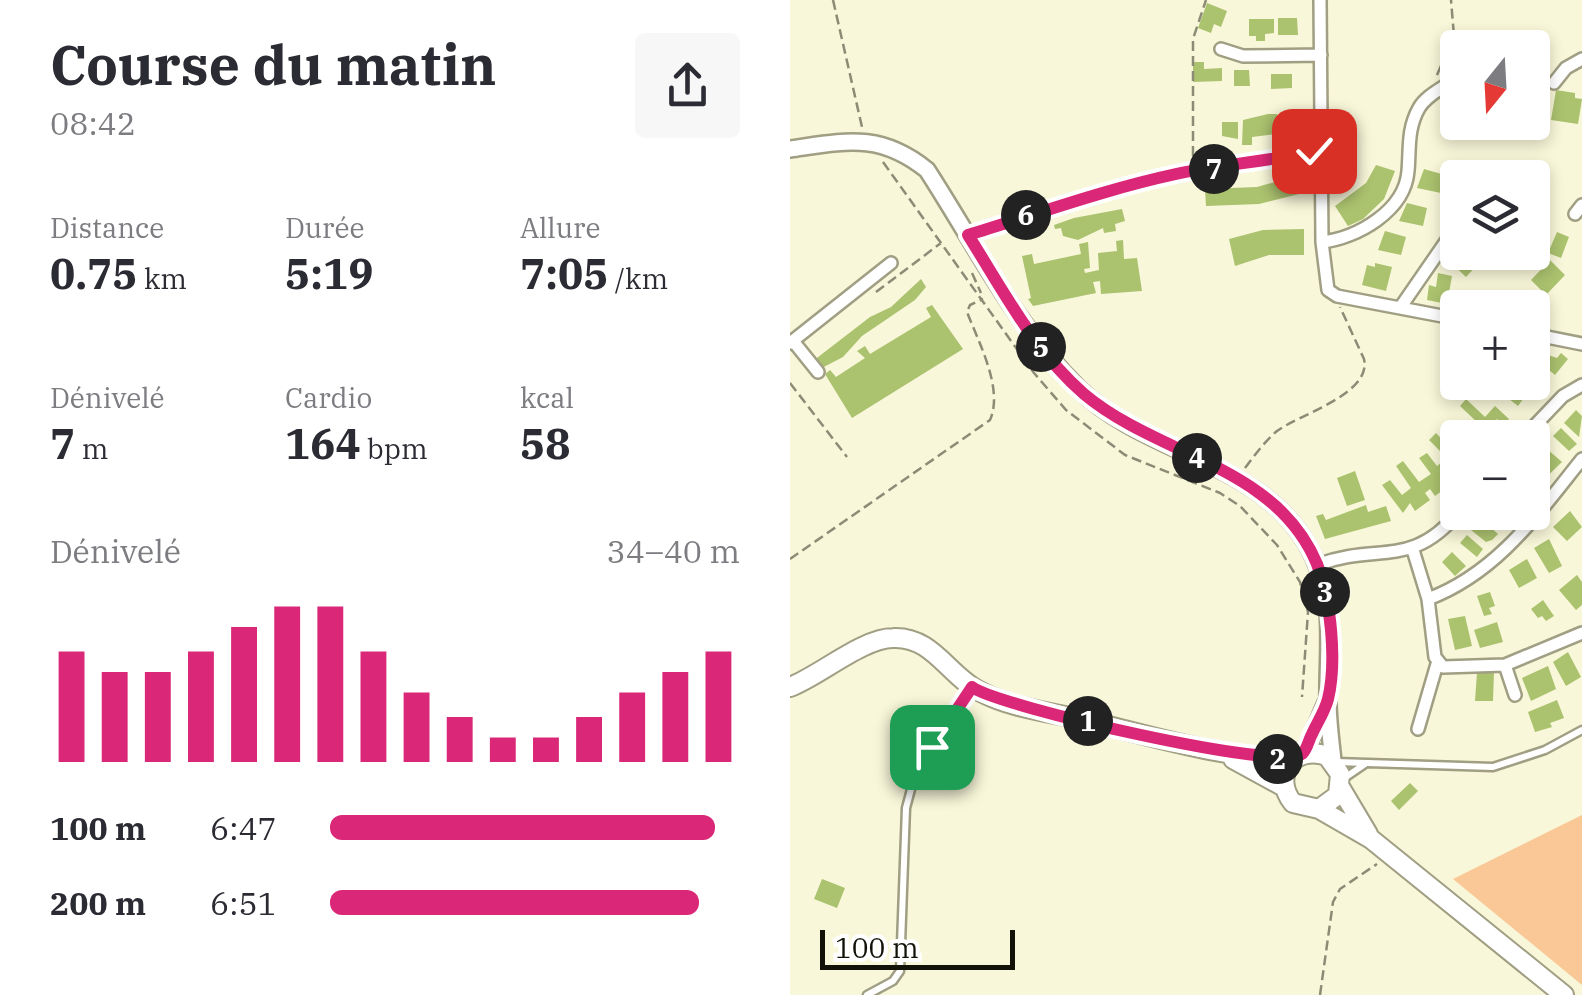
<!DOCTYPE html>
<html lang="fr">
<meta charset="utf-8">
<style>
:root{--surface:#fff;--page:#f7f7f7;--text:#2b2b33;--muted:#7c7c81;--accent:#db2777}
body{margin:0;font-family:"IBM Plex Serif",serif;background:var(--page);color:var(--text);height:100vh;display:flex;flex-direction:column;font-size:38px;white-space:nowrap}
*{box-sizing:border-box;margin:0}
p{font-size:32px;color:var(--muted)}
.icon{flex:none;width:55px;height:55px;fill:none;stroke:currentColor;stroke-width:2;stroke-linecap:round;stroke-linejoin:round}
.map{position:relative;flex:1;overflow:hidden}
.drawer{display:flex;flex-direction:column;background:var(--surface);width:790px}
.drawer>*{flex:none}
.needle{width:65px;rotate:198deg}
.fabs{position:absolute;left:650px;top:30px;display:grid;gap:20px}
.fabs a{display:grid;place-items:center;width:110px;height:110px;border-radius:10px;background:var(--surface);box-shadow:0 5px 15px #0003;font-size:50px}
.scale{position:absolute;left:30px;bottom:25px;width:195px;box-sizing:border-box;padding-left:10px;border:5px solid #131208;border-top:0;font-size:28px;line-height:35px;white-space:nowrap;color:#131208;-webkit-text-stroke:8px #fff;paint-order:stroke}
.pin{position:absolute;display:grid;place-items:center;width:85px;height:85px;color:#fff;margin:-42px;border-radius:20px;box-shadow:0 5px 15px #0006}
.km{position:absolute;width:50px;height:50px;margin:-25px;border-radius:50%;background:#222;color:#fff;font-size:28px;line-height:50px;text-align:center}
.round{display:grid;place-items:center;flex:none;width:105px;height:105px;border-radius:10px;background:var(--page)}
.headline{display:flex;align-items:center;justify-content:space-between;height:170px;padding:0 50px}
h1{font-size:55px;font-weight:700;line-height:75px}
.figures{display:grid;grid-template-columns:repeat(3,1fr);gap:15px;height:170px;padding:10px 50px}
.figures div{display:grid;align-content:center}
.figures b{font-size:42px;font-weight:700}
.figures small{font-size:28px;font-weight:400}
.figures p{font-size:28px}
.chart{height:280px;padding:20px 50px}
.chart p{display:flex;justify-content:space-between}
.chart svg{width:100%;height:180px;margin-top:10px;stroke:var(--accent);stroke-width:6}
ul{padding:0 50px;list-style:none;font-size:32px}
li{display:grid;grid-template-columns:160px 120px 1fr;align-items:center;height:75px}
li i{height:25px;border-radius:12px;background:var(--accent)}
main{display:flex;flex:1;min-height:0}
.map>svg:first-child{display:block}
</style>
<main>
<section class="drawer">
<div class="headline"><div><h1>Course du matin</h1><p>08:42</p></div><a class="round"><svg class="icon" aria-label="share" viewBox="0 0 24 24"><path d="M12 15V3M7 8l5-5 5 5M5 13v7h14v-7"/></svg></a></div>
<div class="figures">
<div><p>Distance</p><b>0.75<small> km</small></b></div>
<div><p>Durée</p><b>5:19</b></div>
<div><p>Allure</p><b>7:05<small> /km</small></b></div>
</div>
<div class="figures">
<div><p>Dénivelé</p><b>7<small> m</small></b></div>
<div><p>Cardio</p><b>164<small> bpm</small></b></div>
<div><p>kcal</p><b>58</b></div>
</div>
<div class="chart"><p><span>Dénivelé</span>34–40 m</p>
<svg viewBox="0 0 160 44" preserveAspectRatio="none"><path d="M5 44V17M15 44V22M25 44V22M35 44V17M45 44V11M55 44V6M65 44V6M75 44V17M85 44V27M95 44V33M105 44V38M115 44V38M125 44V33M135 44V27M145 44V22M155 44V17"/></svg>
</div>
<ul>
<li><b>100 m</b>6:47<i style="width:94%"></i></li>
<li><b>200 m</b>6:51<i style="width:90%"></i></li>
</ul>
</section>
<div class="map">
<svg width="792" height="995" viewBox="0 0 792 995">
<rect width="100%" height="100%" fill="#f9f7d9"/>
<path fill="#f9c896" d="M792,815V985L663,879Z"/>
<path fill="#abc26f" d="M417,3L437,11L431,27L424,24L421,33L408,28Z
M488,18H507L508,35H488Z
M459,19H484V33L475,34V41H466V36H459Z
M684,34L704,38L703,48H681Z
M403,62H414V69L432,68V81L403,82Z
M444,70H459L460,86H444Z
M481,74H502V88L481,89Z
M766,90L785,93V98L792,99L788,124L761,120Z
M478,114H487V134L462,137V145H452L453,120Z
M432,122H448V139L432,136Z
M586,165L605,171L594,199L573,219L558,226L545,206L576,183Z
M634,169L655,175L651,193L627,188Z
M514,174L517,192L469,204L416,206L415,189L467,187Z
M617,203L637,208L633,226L609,221Z
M332,209L335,221L325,224L326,231L314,233L313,228L288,240L273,236L271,228L265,229L264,225L284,218Z
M514,229V255H479L445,266L439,239L473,230Z
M595,231L616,237L611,255L588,250Z
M767,232L779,237L771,258L758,253Z
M333,240L334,259L347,258L352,291L311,294L310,281L303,282L306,293L243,306L238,299L241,298L232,256L242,254L244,264L291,254L289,244L298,242L300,268L294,269L295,273L309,270L308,253L327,251L326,241Z
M667,252H681L690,262L676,277L659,261Z
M760,260L775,275L756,295L741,280Z
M585,263L602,267L596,291L572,285L577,265L585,267Z
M648,273L662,276L657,304L637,300L639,285L646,287Z
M131,279L136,287L125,300L72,336L53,357L30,369L23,361L80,317L101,307Z
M142,305L173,349L62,418L35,374L40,370L46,377L75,358L67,351L75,346L80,354L141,317L136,308Z
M752,349L761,356L767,358L771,353L778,359L765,375L753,365L748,372L742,367V351L749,353Z
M742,377L747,380L728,406L714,395L723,382H742Z
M676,399L695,417L705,406L719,419L714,425L707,419L703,423L711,430L704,438H671L661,428L667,421L681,433L689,424L670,406Z
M786,410L792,416L789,437L774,423Z
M771,428L787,444L779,451L763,436Z
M646,433L664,452L668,448V476L664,479L660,473L654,477L660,485L645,496L640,489L635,493L640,500L625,511L620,503L613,513L592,485L600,480L612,495L621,488L606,466L613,461L629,482L641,474L629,458L637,453L647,466L657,458L639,440Z
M756,448L772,462L746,487L742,483V464Z
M565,471L575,500L557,506L547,478Z
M576,505L578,512L596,506L601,521L535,539L526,516L533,514L536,520Z
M780,511L792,527L777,541L763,527Z
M690,518L708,534L702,540L696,542L681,530Z
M677,535L693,549L687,557L670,543Z
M759,539L772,566L759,573L744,548Z
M662,552L676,566L665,576L652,562Z
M737,559L747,578L729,588L719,570Z
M787,575L792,582V605L786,610L769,590Z
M700,592L705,606L699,608L702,614L694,616L687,596Z
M753,600L764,616L756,621L752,616L748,618L741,609Z
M675,616L682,646L665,650L658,619Z
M707,622L713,642L690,648L684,630Z
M778,652L791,677L776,686L763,662Z
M758,666L766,689L741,701L732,678Z
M687,672H704L703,701H685Z
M767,700L774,718L760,723L762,727L745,732L738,712Z
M620,783L628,791L609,810L601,801Z
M32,879L55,888L47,908L24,899Z"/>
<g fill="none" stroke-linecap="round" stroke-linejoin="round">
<g stroke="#a09e83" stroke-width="11">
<path id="service" d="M546,762L703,767L755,750L792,730
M553,779L575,764
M77,995L103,981L110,971L116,808L124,778L181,688"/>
</g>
<g stroke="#a09e83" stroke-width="16">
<path id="minor" d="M530,0L532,242L538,290L547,296L668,319
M431,49L453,56L531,55
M764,83L776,68L792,59
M785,214L792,205
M179,235C247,213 317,188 387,174C436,164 484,161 533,149
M532,242C567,238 615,211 618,171C620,149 617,129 629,108C635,97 649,90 659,83
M610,308L668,224
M742,334L792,344
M3,341L28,372
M0,343L101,263
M733,438L773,396L792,385
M623,550L638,599L645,657L653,667L715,665L792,633
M527,565C588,542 621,570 669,512
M638,599C707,573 747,515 792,459
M715,665L725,695
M628,729L647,664"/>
</g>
<g stroke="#a09e83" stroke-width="20">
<path id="tertiary" d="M0,149C56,141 90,132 137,170C185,244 226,327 289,389C362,460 486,461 527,565C545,610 537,654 538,700C538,721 541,741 543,761
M514,754L536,703"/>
</g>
<g stroke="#a09e83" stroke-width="22">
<path id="secondary" d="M0,687C29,676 73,638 103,638C143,636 158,676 191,692C221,708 260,712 294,720C362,736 433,759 504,759
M443,759L494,787
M550,787L578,834
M529,809L548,795L550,774L537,756C504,744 481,776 503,803L529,809L581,839L774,995"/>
</g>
<path stroke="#8c8b76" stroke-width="2.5" stroke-dasharray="10 5" stroke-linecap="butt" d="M43,0L72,127
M647,75L664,36L661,0
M403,156V39L416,0
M93,162L244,373L276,410L335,455L430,493L450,506L487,545L510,582L518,612L512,697
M182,273L191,293
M86,292L151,243
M0,383L57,457
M455,468C465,455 475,441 487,431C510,414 582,394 574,359L550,307
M0,559L200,420C214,389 188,341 177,312L180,305L193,299
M530,995L543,902L550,889L587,864"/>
<use href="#service" stroke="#fff" stroke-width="6"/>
<use href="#minor" stroke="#fff" stroke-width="11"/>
<use href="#tertiary" stroke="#fff" stroke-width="15"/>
<use href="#secondary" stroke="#fff" stroke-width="18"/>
</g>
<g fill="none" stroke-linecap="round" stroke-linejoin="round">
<g stroke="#fff" stroke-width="20">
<path id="route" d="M142,747L182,687C209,707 493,772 512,754C517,750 519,739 522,734C527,723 535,711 538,699C547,662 541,600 527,564C486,465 369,457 294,394C244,351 213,290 178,235C247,214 316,189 386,174C432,164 478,162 524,151"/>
</g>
<use href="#route" stroke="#db2777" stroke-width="12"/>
</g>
</svg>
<div class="fabs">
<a><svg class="needle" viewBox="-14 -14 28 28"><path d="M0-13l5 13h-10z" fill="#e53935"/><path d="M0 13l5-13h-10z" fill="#7c7c81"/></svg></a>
<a><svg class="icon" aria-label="layers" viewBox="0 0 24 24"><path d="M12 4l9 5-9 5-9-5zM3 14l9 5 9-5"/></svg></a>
<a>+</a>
<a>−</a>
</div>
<div class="scale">100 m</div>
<div class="pin" style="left:142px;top:747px;background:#1e9e55"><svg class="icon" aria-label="arrive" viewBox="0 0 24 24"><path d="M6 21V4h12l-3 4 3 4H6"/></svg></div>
<div class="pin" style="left:524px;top:151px;background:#d93025"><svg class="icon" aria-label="check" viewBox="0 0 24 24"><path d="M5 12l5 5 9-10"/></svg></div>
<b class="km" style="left:298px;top:721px">1</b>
<b class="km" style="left:488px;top:759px">2</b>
<b class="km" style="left:535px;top:592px">3</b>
<b class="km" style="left:407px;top:458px">4</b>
<b class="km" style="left:251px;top:347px">5</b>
<b class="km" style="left:236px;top:215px">6</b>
<b class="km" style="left:424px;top:169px">7</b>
</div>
</main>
